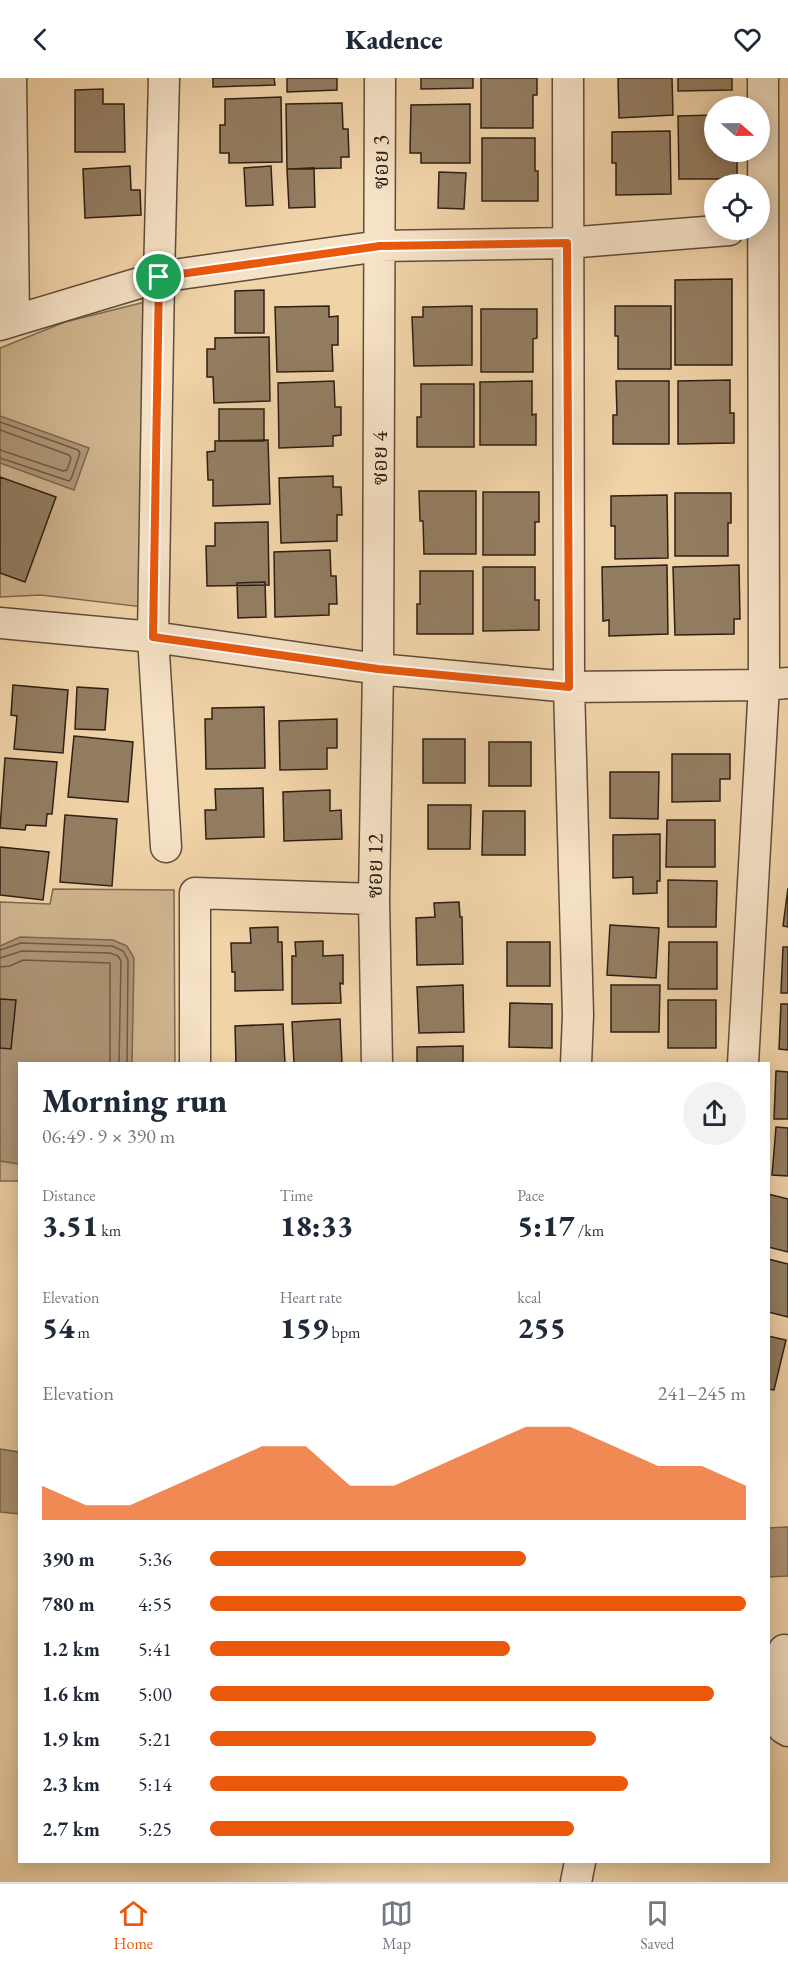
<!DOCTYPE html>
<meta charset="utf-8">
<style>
:root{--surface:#fff;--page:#f2f2f3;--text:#1f2937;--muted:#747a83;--line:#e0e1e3;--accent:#ea580c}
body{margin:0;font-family:"EB Garamond","Noto Serif Thai",serif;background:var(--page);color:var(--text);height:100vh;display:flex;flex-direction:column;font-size:22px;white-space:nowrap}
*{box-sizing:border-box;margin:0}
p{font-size:20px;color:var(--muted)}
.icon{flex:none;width:33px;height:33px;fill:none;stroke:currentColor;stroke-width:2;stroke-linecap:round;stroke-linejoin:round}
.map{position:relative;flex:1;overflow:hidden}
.panel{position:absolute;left:18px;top:984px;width:752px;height:801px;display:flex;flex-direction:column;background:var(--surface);border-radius:0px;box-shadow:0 3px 15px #0003}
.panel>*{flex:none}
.needle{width:39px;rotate:110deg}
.fabs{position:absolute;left:704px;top:18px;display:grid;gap:12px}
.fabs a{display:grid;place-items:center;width:66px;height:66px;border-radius:50%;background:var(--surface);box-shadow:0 3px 15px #0003;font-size:30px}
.pin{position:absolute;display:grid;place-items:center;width:51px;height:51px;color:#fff;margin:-26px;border:3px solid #fff;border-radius:50%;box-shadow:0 2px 6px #0007}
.round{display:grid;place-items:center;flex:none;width:63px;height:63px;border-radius:32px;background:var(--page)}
.summary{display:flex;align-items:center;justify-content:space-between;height:102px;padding:0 24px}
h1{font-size:33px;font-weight:800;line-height:45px}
.stats{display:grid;grid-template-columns:repeat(3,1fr);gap:9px;height:102px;padding:6px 24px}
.stats div{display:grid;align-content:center}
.stats b{font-size:30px;font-weight:800}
.stats small{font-size:16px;font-weight:400}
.stats p{font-size:16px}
.chart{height:168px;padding:12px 24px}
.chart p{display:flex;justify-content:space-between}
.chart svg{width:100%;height:108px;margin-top:6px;fill:var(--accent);opacity:.7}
ul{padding:0 24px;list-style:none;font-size:20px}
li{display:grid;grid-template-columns:96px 72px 1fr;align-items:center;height:45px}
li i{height:15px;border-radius:8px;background:var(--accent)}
header{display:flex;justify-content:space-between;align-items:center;height:78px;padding:0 24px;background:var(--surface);font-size:27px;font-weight:800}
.dock{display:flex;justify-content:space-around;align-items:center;height:84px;border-top:2px solid var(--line);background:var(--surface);font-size:16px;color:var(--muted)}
.dock a{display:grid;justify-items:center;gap:3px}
.dock .on{color:var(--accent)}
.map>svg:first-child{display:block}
</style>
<header><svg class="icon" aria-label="back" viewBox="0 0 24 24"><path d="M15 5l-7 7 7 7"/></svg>Kadence<svg class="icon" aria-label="heart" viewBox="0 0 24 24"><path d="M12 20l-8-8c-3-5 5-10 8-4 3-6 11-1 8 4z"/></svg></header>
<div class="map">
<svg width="788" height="1804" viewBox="0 0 788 1804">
<rect width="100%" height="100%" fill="#f1d3a8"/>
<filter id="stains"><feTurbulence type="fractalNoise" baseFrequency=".00333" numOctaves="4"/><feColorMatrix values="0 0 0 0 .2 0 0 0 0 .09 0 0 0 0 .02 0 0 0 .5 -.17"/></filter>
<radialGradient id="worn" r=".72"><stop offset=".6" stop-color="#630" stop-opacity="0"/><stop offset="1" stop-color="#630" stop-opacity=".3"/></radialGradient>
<path fill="#d0b58f" stroke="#7f6a52" stroke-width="1.5" d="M145,224L143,529L41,517L0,519V270L65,244Z
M53,811L174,812L175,985L20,986L19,1103H0V824L50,826Z"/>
<path fill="#af9676" stroke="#7b674f" stroke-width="1.5" d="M0,338L89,370L74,412L0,385Z
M20,859L113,862L127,868L134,880L132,985L20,986L19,1086L0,1083V868Z
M0,1371L19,1374V1436L0,1434Z
M788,1449V1498L768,1499V1450Z"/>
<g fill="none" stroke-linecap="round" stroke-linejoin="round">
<path stroke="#6e5b46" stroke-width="1.5" d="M0,344L78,372L80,375L71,401L69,403L0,380
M0,352L69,377L71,380L67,392L63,393L0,372
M0,872L21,865L112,868L123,873L128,882L127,986
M0,880L22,873L110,875L118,878L121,883L119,986
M0,889L10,888L23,882L110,885V986"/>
</g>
<path fill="#937d61" stroke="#2e2015" stroke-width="1.5" d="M213,0H274L275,7L213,9Z
M287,0H337V12L287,14Z
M421,0H473V10L421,11Z
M481,0H537V17H533V50H481Z
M618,0H672L673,37L619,40Z
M678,0H732V12L678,13Z
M103,11V26H124L125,74H75V12Z
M281,19L282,84L229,85V75H220V47H225V21Z
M342,25L343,51H348L349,79H341V90L287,91L286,26Z
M470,26V85H421V75H410L411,27Z
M714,37V74H737V101H679L678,38Z
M670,53L671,116L616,117V85H612V54Z
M482,60H535V93H538V123H482Z
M130,88L131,112H140L141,137L85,140L83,91Z
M271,88L273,127L246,128L244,90Z
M314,90L315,129L289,130L287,91Z
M439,94L466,95L464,131L438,130Z
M732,201V287H675V202Z
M264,212V255H235V213Z
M329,228V239L338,238V267H332L333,293L277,294L275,229Z
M472,228V287L414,288L412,239H423V229Z
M615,228H671V291H618V258H615Z
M481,231H537V260L533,261V294H481Z
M269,259L270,323L214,325L213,299H207V271H215V260Z
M730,302V335H734V365L678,366V303Z
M334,303L335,329H341V357L333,358V368L279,370L278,305Z
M532,303V337L536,336V367H480V304Z
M616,303H669V366H613V337H617Z
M421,306H474V369H417V339H421Z
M219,331H264V363H219Z
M268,362L270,426L213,428V402H208L207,374L215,373V363Z
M333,398V409H341L342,437H337V463L281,465L279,400Z
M0,399L56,419L25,504L0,495Z
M419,413H476V476H424L423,443H420Z
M483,414H539V444H535V477H483Z
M675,415H731V445H728V478H675Z
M667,417L668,480L615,481V448H611V418Z
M268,444L269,507L207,508L206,468H215V445Z
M330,472L331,498H336L337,526H329V537L275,539L274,474Z
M667,487L668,556L609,558V542L603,543L602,489Z
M739,487L740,541H734V556L675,557L673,489Z
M483,489H535V522H539V552L483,553Z
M420,493H473V556H417V526H420Z
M265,504L266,539L238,540L237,505Z
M13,607L68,612L63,675L14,671L17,638L11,637Z
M77,609L108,611L105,652L75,651Z
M264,629L265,690L206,691L205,641H212V630Z
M337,641V670H327V691L280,692L279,643Z
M74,658L133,664L128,724L68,719Z
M423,661H465V705H423Z
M489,664H531V708H489Z
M672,676H730V701H720V723L672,724Z
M5,680L57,684L52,736H47L46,748L26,747L25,752L0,750Z
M610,694H659L658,741L610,740Z
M263,710L264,759L206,761L205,732H216L215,711Z
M330,712V733L341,732L342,761L284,763L283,714Z
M428,727H471L470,771H428Z
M483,733H525V777H482Z
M65,737L117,741L112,808L60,804Z
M667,742H715V789H666Z
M660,756V803H657V815L633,816V799L613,800V757Z
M0,769L49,774L43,822L0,817Z
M668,802L717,803L716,849H668Z
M788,810V849L783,848Z
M459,824L460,839H462L463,886L417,887L416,840L435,839L434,825Z
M610,847L659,850L656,900L607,897Z
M278,849V864H282L283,912L235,913V894H232L231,865H251L250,850Z
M323,863V878L343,877V906L340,905L341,925L292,926V878H296L295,864Z
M507,864H550V908H507Z
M669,864H717V911H668Z
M783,869H788V915H781Z
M463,907L464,954L419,955L417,909Z
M611,907H660L659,954H611Z
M0,921L16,922L11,971L0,970Z
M668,922H716V970H668Z
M510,925L552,926V970L509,969Z
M781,926H788V972L779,971Z
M340,941L342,986H294L292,944Z
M283,946L285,986H236L235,948Z
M463,968V986H417V969Z
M776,993L788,994V1041H774Z
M776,1049L788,1050V1098L772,1097Z
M768,1116L788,1121V1174L768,1169Z
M768,1181L788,1186V1239L768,1234Z
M768,1258L786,1262L774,1312L768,1311Z"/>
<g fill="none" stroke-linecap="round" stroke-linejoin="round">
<g stroke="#5f4d3a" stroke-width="33">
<path id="minor" d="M11,0L14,241
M164,0L159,199L153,559L166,769
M568,0L569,609L578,937L576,986
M0,247L159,199L380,168L567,165L729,152
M0,545L153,559L378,591L569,609L764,607L788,605
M195,986V815L374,821
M377,986L374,821L378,591L380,0
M743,986L764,607L763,0
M784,1572L778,1633L783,1650L788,1653
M576,1804L580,1784"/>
</g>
<use href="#minor" stroke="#f6e2c6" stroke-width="30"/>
</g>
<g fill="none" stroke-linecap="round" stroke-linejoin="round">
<g stroke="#fff" stroke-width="12">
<path id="route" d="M567,165L569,609L378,591L153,559L159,199L380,168Z"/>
</g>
<use href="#route" stroke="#ea580c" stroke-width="8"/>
</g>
<g text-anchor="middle" stroke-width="5" stroke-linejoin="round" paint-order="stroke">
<g font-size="22" fill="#2e2015" stroke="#f6e2c6">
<text transform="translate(380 84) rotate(-90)" y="8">ซอย 3</text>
<text transform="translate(379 380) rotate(-90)" y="8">ซอย 4</text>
<text transform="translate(374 788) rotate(-89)" y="8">ซอย 12</text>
</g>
</g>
<rect width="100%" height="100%" filter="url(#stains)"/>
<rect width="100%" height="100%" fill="url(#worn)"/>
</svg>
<div class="fabs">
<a><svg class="needle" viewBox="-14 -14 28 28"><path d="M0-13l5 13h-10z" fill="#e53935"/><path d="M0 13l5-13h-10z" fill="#747a83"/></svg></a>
<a><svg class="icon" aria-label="locate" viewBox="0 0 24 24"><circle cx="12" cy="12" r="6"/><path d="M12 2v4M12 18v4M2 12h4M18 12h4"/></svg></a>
</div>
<div class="pin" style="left:159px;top:199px;background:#1e9e55"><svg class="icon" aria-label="arrive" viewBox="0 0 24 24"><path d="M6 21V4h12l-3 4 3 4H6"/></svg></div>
<section class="panel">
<div class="summary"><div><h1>Morning run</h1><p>06:49 · 9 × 390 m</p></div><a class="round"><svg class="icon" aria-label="share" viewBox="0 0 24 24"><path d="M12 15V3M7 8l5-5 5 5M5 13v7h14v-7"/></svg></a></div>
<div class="stats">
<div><p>Distance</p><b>3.51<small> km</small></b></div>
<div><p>Time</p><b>18:33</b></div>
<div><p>Pace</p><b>5:17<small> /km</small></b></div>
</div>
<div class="stats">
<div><p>Elevation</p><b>54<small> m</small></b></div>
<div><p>Heart rate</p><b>159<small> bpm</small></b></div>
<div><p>kcal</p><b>255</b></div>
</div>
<div class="chart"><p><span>Elevation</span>241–245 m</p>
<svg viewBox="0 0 160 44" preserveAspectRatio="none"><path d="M0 44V30L10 38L20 38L30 30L40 22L50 14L60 14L70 30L80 30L90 22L100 14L110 6L120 6L130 14L140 22L150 22L160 30V44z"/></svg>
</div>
<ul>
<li><b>390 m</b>5:36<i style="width:59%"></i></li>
<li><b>780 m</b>4:55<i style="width:100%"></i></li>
<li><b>1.2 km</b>5:41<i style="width:56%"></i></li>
<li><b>1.6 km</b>5:00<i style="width:94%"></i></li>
<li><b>1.9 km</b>5:21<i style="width:72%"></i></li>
<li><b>2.3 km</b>5:14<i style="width:78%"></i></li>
<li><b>2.7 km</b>5:25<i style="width:68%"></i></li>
</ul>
</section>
</div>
<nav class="dock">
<a class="on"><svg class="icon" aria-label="home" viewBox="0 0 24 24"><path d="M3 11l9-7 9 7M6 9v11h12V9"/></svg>Home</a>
<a><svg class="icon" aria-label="map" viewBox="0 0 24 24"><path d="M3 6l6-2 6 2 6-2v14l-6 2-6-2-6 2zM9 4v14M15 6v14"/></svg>Map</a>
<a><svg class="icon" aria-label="saved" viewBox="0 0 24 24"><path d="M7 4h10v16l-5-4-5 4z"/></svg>Saved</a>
</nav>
